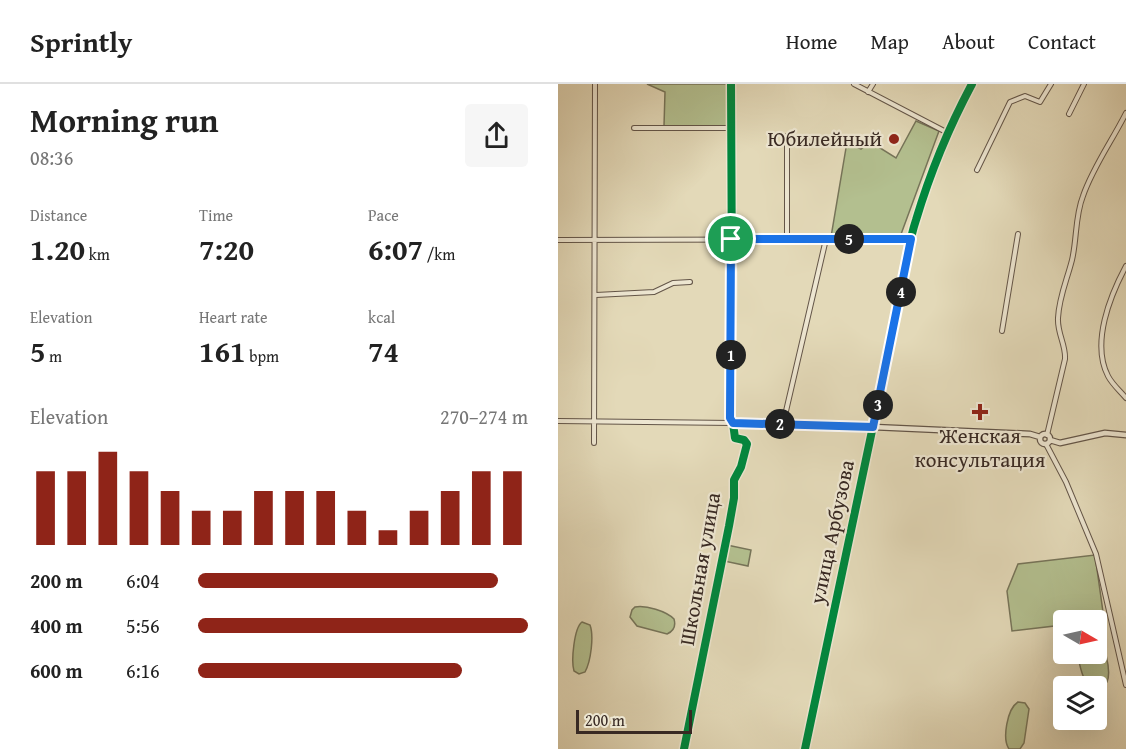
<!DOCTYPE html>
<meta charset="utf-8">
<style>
:root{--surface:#fff;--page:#f6f6f6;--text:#222;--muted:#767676;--line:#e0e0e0;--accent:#8f2418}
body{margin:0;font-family:"Gentium Book Plus",serif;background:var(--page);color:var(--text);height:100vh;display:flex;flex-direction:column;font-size:22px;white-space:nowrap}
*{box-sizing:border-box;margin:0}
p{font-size:20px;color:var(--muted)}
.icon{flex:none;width:33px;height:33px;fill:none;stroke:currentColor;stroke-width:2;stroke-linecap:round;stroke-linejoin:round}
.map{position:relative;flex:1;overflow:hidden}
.panel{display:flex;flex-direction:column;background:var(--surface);width:558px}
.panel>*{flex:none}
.needle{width:39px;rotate:99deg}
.tools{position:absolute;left:495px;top:526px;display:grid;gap:12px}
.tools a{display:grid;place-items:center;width:54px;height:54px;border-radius:6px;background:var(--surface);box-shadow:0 6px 24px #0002;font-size:30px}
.scale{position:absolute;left:18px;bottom:15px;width:116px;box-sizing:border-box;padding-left:6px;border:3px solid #382923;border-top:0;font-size:16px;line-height:21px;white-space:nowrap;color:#382923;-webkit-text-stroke:4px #ede6d1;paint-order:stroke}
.pin{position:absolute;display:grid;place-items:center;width:51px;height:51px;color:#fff;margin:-26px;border:3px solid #fff;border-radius:50%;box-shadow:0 2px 6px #0007}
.km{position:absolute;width:30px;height:30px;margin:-15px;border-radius:50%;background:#222;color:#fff;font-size:16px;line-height:30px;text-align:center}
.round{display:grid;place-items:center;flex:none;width:63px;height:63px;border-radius:6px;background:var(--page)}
.headline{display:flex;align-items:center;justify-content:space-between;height:102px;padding:0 30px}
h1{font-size:33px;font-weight:700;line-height:45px}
.figures{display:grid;grid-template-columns:repeat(3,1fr);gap:9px;height:102px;padding:6px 30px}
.figures div{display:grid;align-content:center}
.figures b{font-size:30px;font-weight:700}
.figures small{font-size:16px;font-weight:400}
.figures p{font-size:16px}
.chart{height:168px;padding:12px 30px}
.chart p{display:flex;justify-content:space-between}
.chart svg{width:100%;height:108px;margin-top:6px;stroke:var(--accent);stroke-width:6}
ul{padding:0 30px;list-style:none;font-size:20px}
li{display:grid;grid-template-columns:96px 72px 1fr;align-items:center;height:45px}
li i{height:15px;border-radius:8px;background:var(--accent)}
header{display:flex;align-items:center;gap:36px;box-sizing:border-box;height:84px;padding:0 30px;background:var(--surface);border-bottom:2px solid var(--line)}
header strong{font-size:28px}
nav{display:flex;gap:33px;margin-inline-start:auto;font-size:21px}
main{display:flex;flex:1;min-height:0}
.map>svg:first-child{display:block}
</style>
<header>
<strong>Sprintly</strong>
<nav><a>Home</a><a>Map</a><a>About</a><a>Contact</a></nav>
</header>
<main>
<section class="panel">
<div class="headline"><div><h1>Morning run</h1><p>08:36</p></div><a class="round"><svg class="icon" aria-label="share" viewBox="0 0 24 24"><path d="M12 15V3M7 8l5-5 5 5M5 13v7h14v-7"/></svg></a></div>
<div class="figures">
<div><p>Distance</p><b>1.20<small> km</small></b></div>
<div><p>Time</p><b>7:20</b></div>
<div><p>Pace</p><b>6:07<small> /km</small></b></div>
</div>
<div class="figures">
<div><p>Elevation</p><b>5<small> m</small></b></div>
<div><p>Heart rate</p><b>161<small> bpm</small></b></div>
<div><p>kcal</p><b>74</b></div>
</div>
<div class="chart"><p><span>Elevation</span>270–274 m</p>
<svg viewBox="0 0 160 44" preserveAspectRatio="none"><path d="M5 44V14M15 44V14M25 44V6M35 44V14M45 44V22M55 44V30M65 44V30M75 44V22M85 44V22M95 44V22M105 44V30M115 44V38M125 44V30M135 44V22M145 44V14M155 44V14"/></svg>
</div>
<ul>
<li><b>200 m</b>6:04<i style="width:91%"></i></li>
<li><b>400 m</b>5:56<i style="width:100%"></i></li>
<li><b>600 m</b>6:16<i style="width:80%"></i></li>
</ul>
</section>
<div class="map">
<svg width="568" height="665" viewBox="0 0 568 665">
<rect width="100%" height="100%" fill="#e3d9b8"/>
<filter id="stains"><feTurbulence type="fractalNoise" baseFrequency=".00333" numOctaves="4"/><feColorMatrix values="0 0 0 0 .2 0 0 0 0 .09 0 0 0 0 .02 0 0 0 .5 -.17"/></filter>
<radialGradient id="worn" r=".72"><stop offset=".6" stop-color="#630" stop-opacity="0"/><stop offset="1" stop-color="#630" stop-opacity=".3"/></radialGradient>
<path fill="#b3bf8f" stroke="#767459" stroke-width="1.5" d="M89,0H170L171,42H106L107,8Z
M358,37L381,47L342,153H273L289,58L303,65L311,57L338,74Z
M169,461L193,466L190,482L166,477Z
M537,471L546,535L506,537L505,541L454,547L449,507L460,480Z
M77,523C88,521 108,527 116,535C118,542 116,547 109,550L79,542L72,533L74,526Z
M24,538L32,541C36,552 33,577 27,588L21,590L16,587C13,577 16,544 24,538Z
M539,549C546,560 554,586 549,598L541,604C523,601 524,587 519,570H538Z
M460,618L467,619L471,625L466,659L462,665H451C444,655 449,625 460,618Z"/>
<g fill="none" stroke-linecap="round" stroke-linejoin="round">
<g stroke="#635548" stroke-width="6">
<path id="minor" d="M296,0L390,49
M310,8L315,0
M511,30L526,0
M76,44H173
M229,52V155
M419,86L452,18L467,12L482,18L493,0
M0,156L353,155
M568,182C552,212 533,259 550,292C554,300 562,307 568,314
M38,211L96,208L115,199L132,198
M444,247L460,150
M0,337L175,339L315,343
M225,340L268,155
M489,351L507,275C508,261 499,249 500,234C501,213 509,196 514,176C519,155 517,132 525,112C535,83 554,57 568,29
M36,359L37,0
M488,360L508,398L538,470L568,601
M126,665L171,442L176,414V396L183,383L189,360L186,356L177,354L175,339L172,334L174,204L173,0"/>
</g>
<g stroke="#635548" stroke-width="7">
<path id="tertiary" d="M315,343L472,350L482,353
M482 355a5 5 0 1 1 10 0a5 5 0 1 1-10 0Z
M492,356L502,359L547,349L568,351
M247,665L343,209C347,184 350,160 358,136C372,89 391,43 414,0"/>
</g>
<use href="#minor" stroke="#ede6d1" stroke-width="4"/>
<use href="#tertiary" stroke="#ede6d1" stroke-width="4.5"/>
<g stroke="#ede6d1" stroke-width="11">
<path id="cycleway" d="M126,665L171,442L176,414V396L183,383L189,360L186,356L177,354L175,339L172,334L174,204L173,0
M247,665L343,209C347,184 350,160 358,136C372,89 391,43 414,0"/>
</g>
<use href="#cycleway" stroke="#00873e" stroke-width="8"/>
</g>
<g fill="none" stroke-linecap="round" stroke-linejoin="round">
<g stroke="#fff" stroke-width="12">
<path id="route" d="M173,155H353L315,343L175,339L172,334Z"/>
</g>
<use href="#route" stroke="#1a73e8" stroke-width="8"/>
</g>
<g fill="#8f2418" stroke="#ede6d1" stroke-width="2">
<circle cx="336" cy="55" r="6"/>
<path d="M419 319h6v6h6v6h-6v6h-6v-6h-6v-6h6z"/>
</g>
<g text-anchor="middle" stroke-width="4.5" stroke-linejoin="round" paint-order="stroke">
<g font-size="21" fill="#382923" stroke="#ede6d1" text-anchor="end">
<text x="324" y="62">Юбилейный</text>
<text x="422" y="359" text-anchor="middle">Женская<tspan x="422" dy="24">консультация</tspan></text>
</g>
<g font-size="21" fill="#382923" stroke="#ede6d1">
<text transform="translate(274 448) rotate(-78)" y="7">улица Арбузова</text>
<text transform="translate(142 485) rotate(-80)" y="7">Школьная улица</text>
</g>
</g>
<rect width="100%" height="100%" filter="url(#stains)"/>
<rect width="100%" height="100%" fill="url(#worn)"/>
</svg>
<div class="tools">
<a><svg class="needle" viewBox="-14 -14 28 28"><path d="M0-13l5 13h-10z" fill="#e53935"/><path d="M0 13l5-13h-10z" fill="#767676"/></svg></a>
<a><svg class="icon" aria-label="layers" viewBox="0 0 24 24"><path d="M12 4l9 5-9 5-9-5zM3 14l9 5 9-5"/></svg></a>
</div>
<div class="scale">200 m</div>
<div class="pin" style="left:173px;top:155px;background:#1e9e55"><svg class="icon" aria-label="arrive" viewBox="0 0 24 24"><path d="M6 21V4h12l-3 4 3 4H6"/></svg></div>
<b class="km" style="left:173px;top:271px">1</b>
<b class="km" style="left:222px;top:340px">2</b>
<b class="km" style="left:320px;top:321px">3</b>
<b class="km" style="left:343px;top:208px">4</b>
<b class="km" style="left:291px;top:155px">5</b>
</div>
</main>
